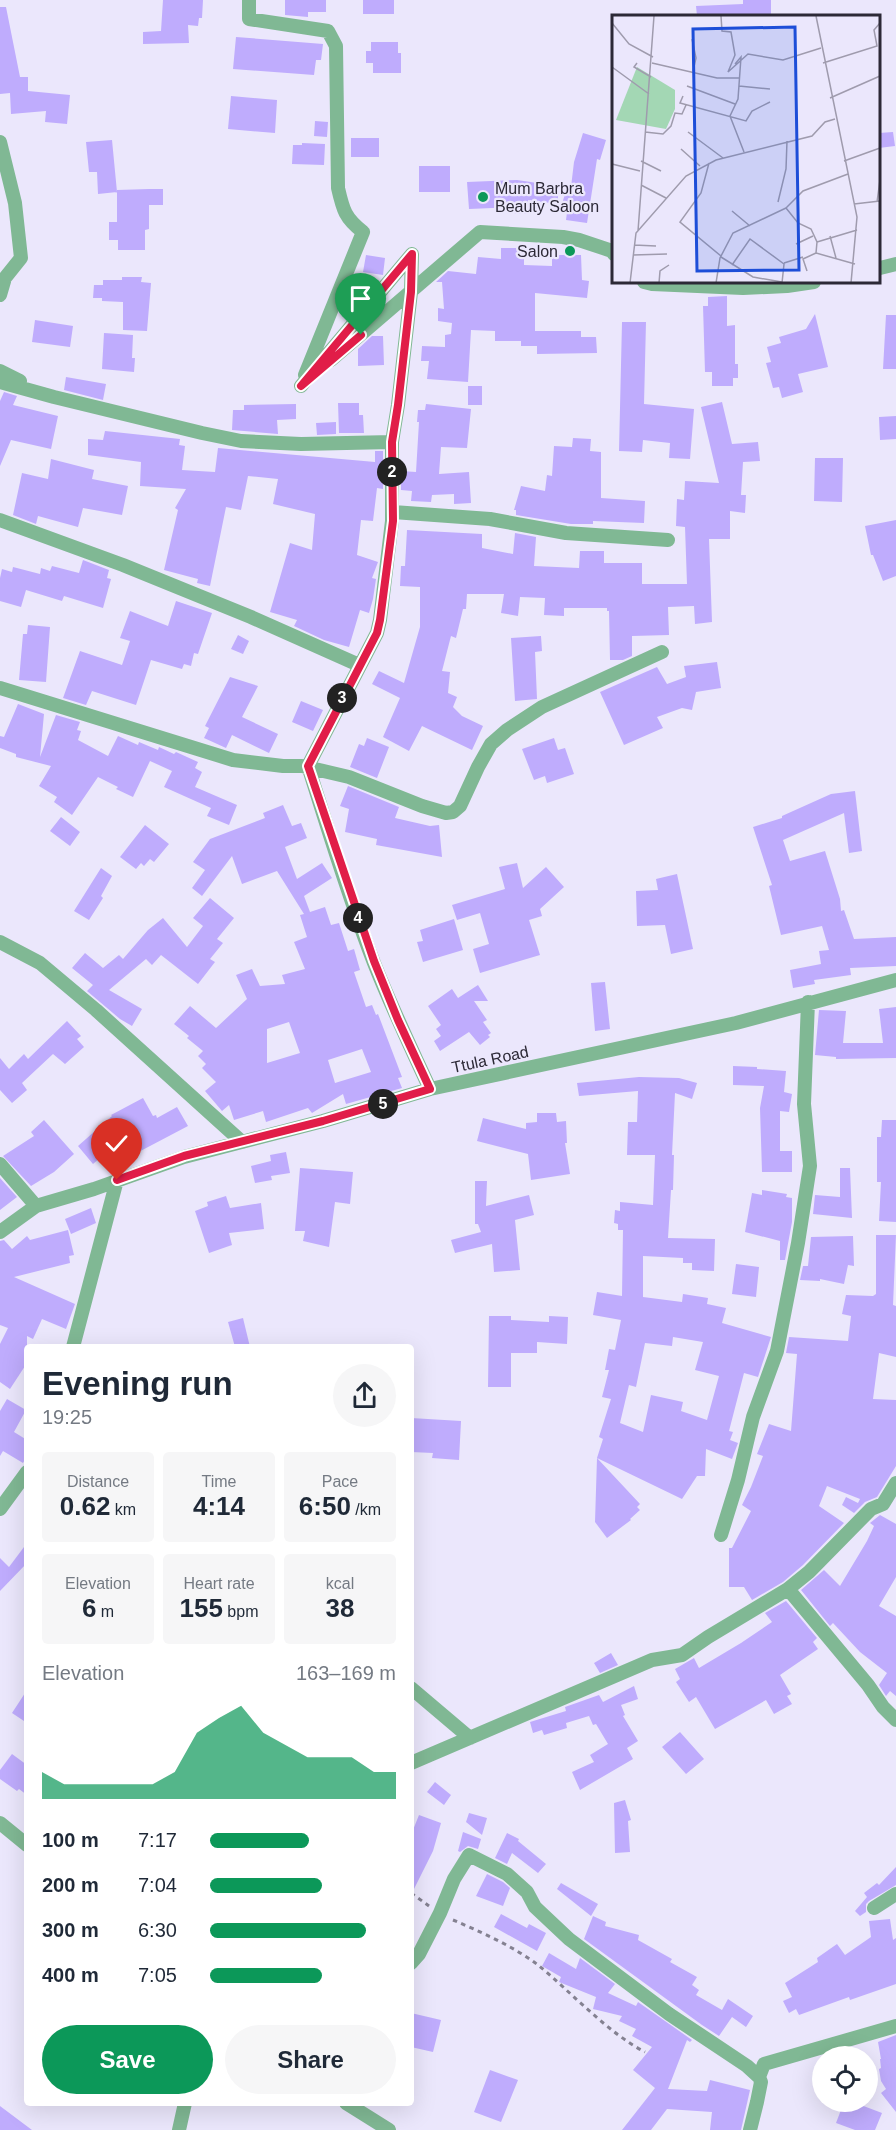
<!DOCTYPE html>
<meta charset="utf-8">
<style>
:root{--surface:#fff;--page:#f6f6f7;--text:#1f2937;--muted:#747a83;--accent:#0c9859}
body{margin:0;font-family:Arial,sans-serif;background:var(--page);color:var(--text);height:100vh;display:flex;flex-direction:column;font-size:22px;white-space:nowrap}
*{box-sizing:border-box;margin:0}
p{font-size:20px;color:var(--muted)}
.icon{flex:none;width:33px;height:33px;fill:none;stroke:currentColor;stroke-width:2;stroke-linecap:round;stroke-linejoin:round}
.map{position:relative;flex:1;overflow:hidden}
.sheet{position:absolute;left:24px;top:1344px;width:390px;height:762px;display:flex;flex-direction:column;background:var(--surface);border-radius:6px;box-shadow:0 6px 24px #0002}
.sheet>*{flex:none}
.buttons{position:absolute;left:812px;top:2046px;display:grid;gap:12px}
.buttons a{display:grid;place-items:center;width:66px;height:66px;border-radius:50%;background:var(--surface);box-shadow:0 6px 24px #0002;font-size:30px}
.pin{position:absolute;display:grid;place-items:center;width:51px;height:51px;color:#fff;margin:-62px -26px;border-radius:50% 50% 50% 0;rotate:-45deg;box-shadow:0 0 6px #0007}
.pin .icon{rotate:45deg}
.km{position:absolute;width:30px;height:30px;margin:-15px;border-radius:50%;background:#222;color:#fff;font-size:16px;line-height:30px;text-align:center}
.round{display:grid;place-items:center;flex:none;width:63px;height:63px;border-radius:32px;background:var(--page)}
.summary{display:flex;align-items:center;justify-content:space-between;height:102px;padding:0 18px}
h1{font-size:33px;font-weight:800;line-height:45px}
.stats{display:grid;grid-template-columns:repeat(3,1fr);gap:9px;height:102px;padding:6px 18px}
.stats div{display:grid;align-content:center;border-radius:6px;background:var(--page);text-align:center}
.stats b{font-size:26px;font-weight:800}
.stats small{font-size:16px;font-weight:400}
.stats p{font-size:16px}
.chart{height:168px;padding:12px 18px}
.chart p{display:flex;justify-content:space-between}
.chart svg{width:100%;height:108px;margin-top:6px;fill:var(--accent);opacity:.7}
.button{display:flex;gap:12px;margin-top:auto;padding:12px 18px}
.button a{flex:1;height:69px;border-radius:36px;background:var(--accent);color:#fff;font-size:24px;font-weight:800;line-height:69px;text-align:center}
.button a+a{background:var(--page);color:var(--text)}
ul{padding:0 18px;list-style:none;font-size:20px}
li{display:grid;grid-template-columns:96px 72px 1fr;align-items:center;height:45px}
li i{height:15px;border-radius:8px;background:var(--accent)}
.map>svg:first-child{display:block}
</style>
<div class="map">
<svg width="896" height="2130" viewBox="0 0 896 2130">
<rect width="100%" height="100%" fill="#ebe7fc"/>
<path fill="#bfacfd" fill-rule="evenodd" d="M163,0H203L202,18H199L198,26L188,25L189,43L143,44V32L161,31Z
M285,0H326V12H308V17L285,15Z
M363,0H394V14H363Z
M743,0H771V16H697L696,6L743,4Z
M0,7H6L20,77H28V91L70,95L67,124L45,122L46,111L11,114L10,93L0,94Z
M236,37L323,44L321,60H316L314,75L233,69Z
M371,42H398V53H401V73H373V63H366V51H371Z
M231,96L277,100L275,133L228,129Z
M315,121L328,122L327,137L314,136Z
M893,132L895,146L879,148V133Z
M583,133L606,140L600,160L597,159L587,223L566,220L568,205L562,204L567,187H571L574,162Z
M351,138H379V157H351Z
M112,140L117,192L98,194L97,172H89L86,142Z
M302,143L325,144L324,165L292,164L293,145H302Z
M419,166H450V192H419Z
M517,180L558,186V204L528,200L529,214H515L514,207L469,209L467,182Z
M149,189H163V205H149V229L145,230V250H118V240H109V222H117V190Z
M501,248H524V265L552,266V255H581L582,280L589,281L587,298L535,293V331H581V337H596L597,353L537,354V346H521V341H495V331L471,330L468,382L427,379L429,361H421L422,346L445,347V335L451,334L452,323L438,321V308L444,309L442,282H436L448,271L476,274L478,257L501,259Z
M366,255L385,258L383,275L363,272Z
M122,277H142L141,282L151,283L147,331L123,330V302L102,301V298H93L94,285H103V280H122Z
M727,296V326L735,325V364H738V378H733V386H712V372H705L703,306H708V297Z
M815,314L828,367L798,374L803,392L782,398L779,387L773,388L766,363L771,362L767,347L781,343L779,337L806,329Z
M886,315H896V369H883Z
M35,320L73,326L70,347L32,342Z
M622,322H646L644,404L694,409L690,459L669,458L670,443L643,440L642,452L619,451Z
M104,333L133,335L132,358H135L134,372L102,369Z
M372,336H383L384,365L358,366V349Z
M66,377L106,384L103,400L64,390Z
M468,386H482V405H468Z
M4,392L17,396L13,405L58,416L51,449L11,440L0,466V401Z
M722,402L732,444L758,442L760,461L743,462L741,495H746L745,513L730,511V539H709L712,622L695,624L694,606L668,607L669,635L632,636V656L623,660H610L609,611H607V608H564V616L544,615L545,598L520,597L518,616L501,613L504,594H467L466,609H463L456,638L451,636L442,671L450,672L448,693L457,697L453,707L462,716L483,726L472,750L422,726L409,751L383,737L400,698L372,684L379,671L404,683L420,627V587L400,586L401,566H405L407,530L482,534V548L513,554L515,533L536,537L534,566L579,568L580,551H604V563H642V584H687L685,527L676,526L677,499L684,500L685,481L719,483L701,407Z
M338,403H359V415H363L364,433H339Z
M296,404V419L277,420L278,434L232,430L233,410H244V405Z
M426,404L471,409L467,448L441,447L439,474L469,472L471,503L454,504V494L432,495L431,502L411,501L412,491L401,490V471L416,472L419,422H417L418,410H425Z
M896,416V439L880,440L879,417Z
M336,422V434L317,435L316,423Z
M105,431L180,439L179,445L185,446L182,470L215,472L218,448L375,462V451H383V489L377,488L373,521L361,520L357,555L378,562L372,578L376,579L373,599L369,613L360,610L349,647L324,640L294,626L297,620L270,612L290,543L312,550L315,514L273,504L278,479L248,476L241,510L226,507L210,586L197,583L198,579L164,570L178,510L175,508L186,489L140,486L141,462L88,455V439L103,440Z
M573,438L591,439L590,451L601,452V498L645,501L644,523L593,521V524H571L516,515V510H514L521,486L545,491L547,475L552,476L554,446L572,447Z
M815,458H843L842,502L814,501Z
M51,459L94,470L92,479L128,486L122,515L83,508L78,527L38,516L36,524L13,515L22,473L48,479Z
M896,520V576L883,581L873,555H871L865,526Z
M83,560L109,570L107,578L111,579L103,608L64,596L62,601L26,590L21,607L0,601V578L2,569L12,572L13,567L40,574L41,568L50,571L52,566L79,573Z
M176,601L212,613L198,654L194,653L191,666L184,664L182,669L151,660L136,705L92,691L86,705L63,698L80,651L122,665L130,641L120,638L130,611L168,626Z
M28,625L50,627L46,682L19,680L23,634H27Z
M238,635L249,641L243,654L231,649Z
M541,636L542,651L535,652L537,699L515,701L511,638Z
M717,662L721,688L696,692L692,710L682,708L657,717L663,728L624,745L600,692L657,667L667,684L686,677L684,666Z
M230,677L258,686L242,717L278,734L269,753L232,735L226,748L204,738L209,728L205,726Z
M301,701L323,710L313,731L292,722Z
M18,704L44,714L40,757L56,715L80,722L77,730L81,731L78,740L108,756L118,736L138,745L139,742L158,750L159,747L174,754L176,752L198,762L195,768L202,772L195,787L237,805L229,825L207,816L211,808L164,787L172,771L150,761L133,797L116,789L118,787L98,777L72,815L54,802L57,797L39,786L51,766L16,757V754L0,748V736L4,737Z
M367,738L389,747L377,778L350,767L359,744L364,746Z
M554,738L558,750L565,748L574,774L547,783L545,776L534,780L522,749Z
M348,786L399,807L395,818L430,826L439,825L442,857L376,845L377,839L345,832L349,809L340,806Z
M855,791L862,851L849,853L844,813L783,840L790,861L825,851L840,899L841,911L844,910L854,939L896,937V966L850,968L851,975L814,980L815,984L793,988L790,970L821,964L819,951L829,950L822,926L781,935L769,886L772,885L753,827L782,818V816L831,794Z
M283,805L292,826L301,823L307,838L285,847L297,879L322,863L332,878L304,896L310,912L325,907L331,925L339,923L348,951L354,949L360,970L354,972L366,1007L372,1005L376,1015L378,1014L402,1077L398,1078L402,1088L346,1104L343,1094L312,1113L308,1108L266,1122L263,1111L234,1120L229,1105L222,1111L205,1091L216,1082L202,1068L206,1064L198,1056L203,1051L187,1038L189,1036L174,1024L190,1006L216,1028L247,999L236,975L252,969L260,986L285,984L282,975L305,969L294,942L307,937L300,915L304,914L277,871L242,884L232,856L202,896L192,888L205,870L193,862L210,839L265,818L263,813ZM289,1022L300,1053L267,1063V1029ZM362,1049L371,1072L335,1083L328,1060Z
M61,817L80,832L70,846L50,831Z
M145,825L169,844L154,862L150,859L144,866L141,863L136,869L120,857Z
M517,863L523,888L546,867L564,887L540,909L542,916L529,920L540,955L480,973L473,949L489,944L480,913L457,920L452,905L505,889L499,867Z
M101,868L112,876L101,896L103,898L89,920L74,911Z
M677,874L693,949L671,954L665,925L637,926L636,891L658,890L656,879Z
M210,898L234,918L217,939L223,943L210,959L215,962L198,984L161,955L152,965L146,959L109,990L142,1009L132,1026L120,1019L87,991L93,985L72,968L85,953L103,968L119,955L123,959L148,930L163,918L187,947L203,926L193,918Z
M454,919L463,950L423,962L417,942L423,941L420,930Z
M605,982L610,1029L595,1031L591,983Z
M478,985L488,1001H474L487,1020L483,1022L491,1033L488,1035L490,1037L480,1045L469,1032L440,1051L434,1041L441,1036L436,1029L441,1025L428,1006L452,989L458,998Z
M896,1007V1058L836,1059V1057L815,1055L819,1010L846,1011L843,1043H883L879,1009Z
M67,1021L81,1036L77,1039L84,1047L65,1064L53,1054L22,1083L27,1090L12,1103L0,1090V1058L9,1069L24,1054L28,1059Z
M733,1066L757,1067V1069L786,1071L784,1092L792,1094L789,1112L780,1111V1151H792V1172H762L760,1108L764,1086L733,1085Z
M639,1077L679,1078L697,1083L692,1099L675,1093L672,1155H674L673,1190H671L668,1238L715,1239L714,1271L692,1270V1263H683V1258L643,1256V1297L682,1302L683,1294L708,1298L707,1304L726,1308L722,1323L771,1337L758,1377L744,1373L729,1431L733,1432L730,1440L738,1443L732,1459L706,1449L705,1476H697L682,1499L597,1458L603,1439L599,1437L611,1399L602,1397L609,1370H605L609,1349L615,1350L621,1320L593,1315L597,1292L622,1296L623,1230H618V1224L614,1223L615,1210L620,1211V1202L653,1205L655,1155H627L628,1122H637L638,1091L579,1096L577,1083ZM673,1337L703,1342L695,1370L719,1376L707,1420L681,1411L683,1402L651,1395L643,1432L620,1423L629,1385L636,1387L645,1343L672,1346Z
M143,1098L153,1116L156,1115L157,1118L177,1107L188,1126L131,1156L122,1139L93,1164L78,1146L112,1116L111,1115Z
M537,1113H556L557,1122L566,1121L567,1143H565L570,1174L531,1180L528,1154L477,1141L483,1118L526,1129V1123L537,1122Z
M44,1120L74,1154L54,1172L31,1186L3,1156L34,1136L31,1132Z
M882,1120H896V1222L879,1221L881,1182H877V1137H881Z
M286,1152L290,1173L271,1176L272,1180L255,1183L251,1166L271,1161L270,1155Z
M300,1168L353,1172L350,1204L335,1202L329,1247L303,1241L305,1231H295Z
M840,1168H850L852,1218L813,1214L815,1195L840,1197Z
M0,1178L17,1197L0,1210Z
M475,1181H487L486,1206L529,1195L534,1215L515,1220L520,1270L494,1272L492,1244L455,1253L451,1240L481,1232L478,1224H475Z
M762,1190L787,1194L786,1197L792,1198V1222L785,1260H780V1241L745,1232L752,1193L762,1195Z
M226,1196L230,1208L261,1203L264,1229L229,1233L232,1245L209,1253L195,1211L208,1206L207,1202Z
M91,1208L96,1223L71,1234L65,1219Z
M68,1230L74,1255L69,1256L70,1263L14,1277L75,1304L66,1329L42,1319L33,1339L27,1336V1363L10,1389L0,1382V1344L8,1328L0,1325V1241L4,1240L12,1249L27,1236L30,1240Z
M876,1235H896L893,1305L896,1306V1357L879,1353L873,1399L896,1400V1466L877,1497L865,1502L854,1513L842,1505L846,1497L858,1503L860,1499L827,1486L819,1506L844,1523L803,1565L783,1582L752,1600L744,1587H729V1548H732L751,1511L742,1505L751,1487L763,1456L757,1454L769,1424L791,1431L797,1354L786,1353L789,1337L848,1341L851,1316L842,1314L846,1295L873,1296L876,1294Z
M853,1236L854,1266L848,1265L844,1284L820,1279V1281L800,1280L803,1266H808L811,1237Z
M736,1264L759,1267L756,1297L732,1294Z
M489,1316H511V1320L549,1322V1316L568,1317L567,1344L537,1342V1353H511V1387H488Z
M243,1318L250,1347H235L228,1322Z
M7,1399L26,1410L14,1432L27,1440V1456L23,1463L3,1451L0,1456V1411Z
M411,1418L461,1421L459,1460L432,1458L433,1453L411,1452Z
M597,1458L640,1504L637,1507L640,1510L630,1519L631,1520L607,1538L595,1522Z
M880,1515L896,1524V1577L879,1606L896,1616V1696L890,1691L886,1696L879,1685L887,1673L860,1652L833,1623L830,1626L801,1590L824,1570L840,1586L867,1541L874,1526L870,1523Z
M27,1543V1563L0,1591V1558L9,1567Z
M786,1601L817,1638L813,1642L818,1649L780,1675L791,1694L787,1696L792,1704L774,1714L766,1700L715,1729L696,1697L689,1702L676,1682L680,1679L675,1669L694,1658L699,1668L741,1643L772,1622L765,1613Z
M611,1653L618,1665L600,1673L594,1663Z
M634,1686L638,1699L621,1705L625,1715L623,1716L638,1741L627,1748L633,1759L580,1790L572,1772L594,1762L590,1755L608,1744L596,1724L593,1725L589,1716L566,1723L567,1728L544,1735L542,1730L533,1733L530,1722L566,1711L565,1707L599,1695L603,1702Z
M27,1690V1723L12,1713Z
M680,1732L704,1759L686,1774L662,1747Z
M12,1754L27,1765V1795L19,1789L17,1791L0,1779V1770Z
M435,1782L451,1795L444,1805L427,1792Z
M625,1800L631,1820L628,1821L630,1852L615,1853L614,1803Z
M469,1813L487,1818L482,1835L466,1822Z
M419,1815L441,1823L433,1851L411,1895V1835Z
M463,1832L481,1839L478,1849L468,1846L460,1852L458,1851Z
M507,1833L519,1839L518,1841L546,1864L538,1873L512,1853L507,1864L495,1858Z
M896,1867V1885L869,1901L866,1904V1912L860,1916L855,1911L867,1897L864,1893L877,1883L879,1885Z
M487,1874L503,1882L510,1888L503,1906L476,1896Z
M561,1883L598,1904L591,1916L557,1889Z
M501,1914L527,1928L529,1924L546,1933L537,1951L494,1927Z
M593,1916L606,1922L605,1926L639,1935L638,1940L672,1959L670,1962L697,1977L692,1985L699,1990L696,1995L722,2010L728,1999L753,2016L746,2027L732,2017L719,2036L702,2025L584,1939Z
M890,1919L893,1940L896,1938V1984L850,2000L849,1997L799,2015L796,2009L789,2013L783,2001L792,1997L785,1983L818,1962L817,1958L837,1944L845,1955L871,1937L869,1921Z
M549,1953L576,1969L580,1958L615,1984L608,1993L636,2006L638,2002L692,2040L690,2042L687,2040L668,2089L707,2091L710,2080L750,2090L741,2130H710L712,2112L667,2109L651,2130H622L655,2088L633,2070L652,2047L632,2036L636,2029L619,2021L622,2016L593,2009L596,1997L559,1982L561,1977L542,1966Z
M411,2013L441,2020L433,2052L411,2047Z
M896,2035V2112L881,2093L886,2089L881,2081L879,2069L881,2068L880,2059H881L878,2042Z
M490,2070L518,2080L501,2122L474,2112Z
M844,2102H853L882,2113L875,2130H855L836,2123Z
M0,2106L32,2130H0Z"/>
<g fill="none" stroke-linecap="round" stroke-linejoin="round">
<path stroke="#848191" stroke-width="3" stroke-dasharray="4.5 4.5" stroke-linecap="butt" d="M411,1893L429,1906
M453,1920C481,1932 513,1946 538,1965C571,1992 608,2033 645,2052"/>
<path stroke="#80b894" stroke-width="14" d="M249,0V19L328,31L336,46L338,188C343,210 345,218 363,232L305,375
M0,142L15,203L21,258L5,278L0,295
M880,268L896,264
M644,282L652,284L743,288L787,286L814,282
M331,360L480,232L563,237L579,240L612,251L614,254
M0,371L20,381
M0,382L54,397L202,433L241,441L301,444L392,442
M301,386L412,254L411,292L398,405L392,442V521L380,620L377,633L308,766C329,832 349,899 374,963C391,1006 411,1048 430,1089
M393,512L490,519L566,533L668,540
M0,520L123,565L251,617L359,665
M0,688L233,760L283,766H302L349,777L422,806L446,813L453,812L460,806L478,767L491,744L507,730L542,707L662,652
M0,942L40,963L96,1010L242,1142
M0,1164L36,1206
M0,1232L36,1206L94,1189L184,1157L323,1121L430,1089L736,1023L896,980
M73,1347L117,1180
M896,1483L883,1504L871,1509L809,1572L788,1589L868,1685L883,1707L896,1720
M0,1509L27,1472
M721,1535L738,1480L753,1417L777,1351L798,1243L810,1166L804,1104L808,1002
M411,1688L470,1738
M411,1763L652,1660L682,1655L708,1637L788,1589
M0,1823L27,1845
M874,1908L896,1894
M411,1963L419,1954L440,1913L454,1879L469,1855L507,1874L527,1892L535,1907L569,1939L669,2014L747,2066L759,2077L761,2082L757,2102L750,2130
M759,2077L764,2064L896,2026
M346,2103L389,2130
M179,2130L185,2103"/>
</g>
<g fill="none" stroke-linecap="round" stroke-linejoin="round">
<g stroke="#fff" stroke-width="12">
<path id="route" d="M117,1180L184,1156L323,1121L430,1089L398,1020L374,961L308,766L377,633L380,620L393,521L392,442L398,405L411,292L412,254L301,386L361,335"/>
</g>
<use href="#route" stroke="#e11d48" stroke-width="8"/>
</g>
<g fill="#0c9859" stroke="#ebe7fc" stroke-width="2">
<circle cx="483" cy="197" r="6"/>
<circle cx="570" cy="251" r="6"/>
</g>
<g text-anchor="middle" stroke-width="4.5" stroke-linejoin="round" paint-order="stroke">
<g font-size="16" fill="#2c2936" stroke="#ebe7fc" text-anchor="start">
<text x="495" y="194">Mum Barbra<tspan x="495" dy="18">Beauty Saloon</tspan></text>
<text x="558" y="257" text-anchor="end">Salon</text>
</g>
<g font-size="16" fill="#2c2936" stroke="#ebe7fc">
<text transform="translate(490 1059) rotate(-12)" y="6">Ttula Road</text>
</g>
</g>
<g transform="translate(612 15)">
<rect width="268" height="268" fill="#ebe7fc"/>
<path d="M25,52L63,75V94L54,114L4,105Z" fill="#a3d7b4"/>
<path fill="none" stroke="#9f9bad" stroke-width="1.5" d="M109,1L110,16L119,17L123,40L116,57L136,39L171,45L209,33M204,1L245,202L239,268M0,8L17,29L41,42M80,24L84,43L81,56M25,48L22,52L39,62M40,48L105,63H127M211,48L265,31L262,15L268,8M123,49L129,42L126,84L118,101L132,137M0,52L37,79M75,71L123,89M127,71L158,74M71,81L68,88L134,106L140,96L158,87M218,83L268,61M33,117L51,119L59,111L63,98L70,99L74,90M76,117L111,143M69,134L88,151M29,146L49,156M232,146L268,133M97,148L89,178L68,207L109,241M0,149L28,156M236,159L191,176L174,193L186,208L199,214L205,227L204,238L243,249M29,170L54,183M166,187L174,154L175,126M265,187L268,165M242,189L268,186M120,196L138,211M26,216L42,1M218,221L224,243M205,227L245,215M184,229L201,221M22,230L44,231M21,240L55,239M109,242L141,262L170,267M172,248L191,242M120,250L138,224L172,249L170,268M195,256L191,244L204,238M18,268L24,218L74,161L104,145L200,121L213,107L223,104M47,268L48,256L57,250M104,268L108,243L121,218L174,193"/>
<path fill="#1d4ed8" fill-opacity="0.15" stroke="#1d4ed8" stroke-width="3" d="M183,12L187,255L85,256L81,14Z"/>
<rect width="268" height="268" fill="none" stroke="#2c2936" stroke-width="3"/>
</g>
</svg>
<div class="buttons">
<a><svg class="icon" aria-label="locate" viewBox="0 0 24 24"><circle cx="12" cy="12" r="6"/><path d="M12 2v4M12 18v4M2 12h4M18 12h4"/></svg></a>
</div>
<div class="pin" style="left:361px;top:335px;background:#1e9e55"><svg class="icon" aria-label="arrive" viewBox="0 0 24 24"><path d="M6 21V4h12l-3 4 3 4H6"/></svg></div>
<div class="pin" style="left:117px;top:1180px;background:#d93025"><svg class="icon" aria-label="check" viewBox="0 0 24 24"><path d="M5 12l5 5 9-10"/></svg></div>
<b class="km" style="left:392px;top:472px">2</b>
<b class="km" style="left:342px;top:698px">3</b>
<b class="km" style="left:358px;top:918px">4</b>
<b class="km" style="left:383px;top:1104px">5</b>
<section class="sheet">
<div class="summary"><div><h1>Evening run</h1><p>19:25</p></div><a class="round"><svg class="icon" aria-label="share" viewBox="0 0 24 24"><path d="M12 15V3M7 8l5-5 5 5M5 13v7h14v-7"/></svg></a></div>
<div class="stats">
<div><p>Distance</p><b>0.62<small> km</small></b></div>
<div><p>Time</p><b>4:14</b></div>
<div><p>Pace</p><b>6:50<small> /km</small></b></div>
</div>
<div class="stats">
<div><p>Elevation</p><b>6<small> m</small></b></div>
<div><p>Heart rate</p><b>155<small> bpm</small></b></div>
<div><p>kcal</p><b>38</b></div>
</div>
<div class="chart"><p><span>Elevation</span>163–169 m</p>
<svg viewBox="0 0 160 44" preserveAspectRatio="none"><path d="M0 44V33L10 38L20 38L30 38L40 38L50 38L60 33L70 17L80 11L90 6L100 17L110 22L120 27L130 27L140 27L150 33L160 33V44z"/></svg>
</div>
<ul>
<li><b>100 m</b>7:17<i style="width:53%"></i></li>
<li><b>200 m</b>7:04<i style="width:60%"></i></li>
<li><b>300 m</b>6:30<i style="width:84%"></i></li>
<li><b>400 m</b>7:05<i style="width:60%"></i></li>
</ul>
<div class="button"><a>Save</a><a>Share</a></div>
</section>
</div>
